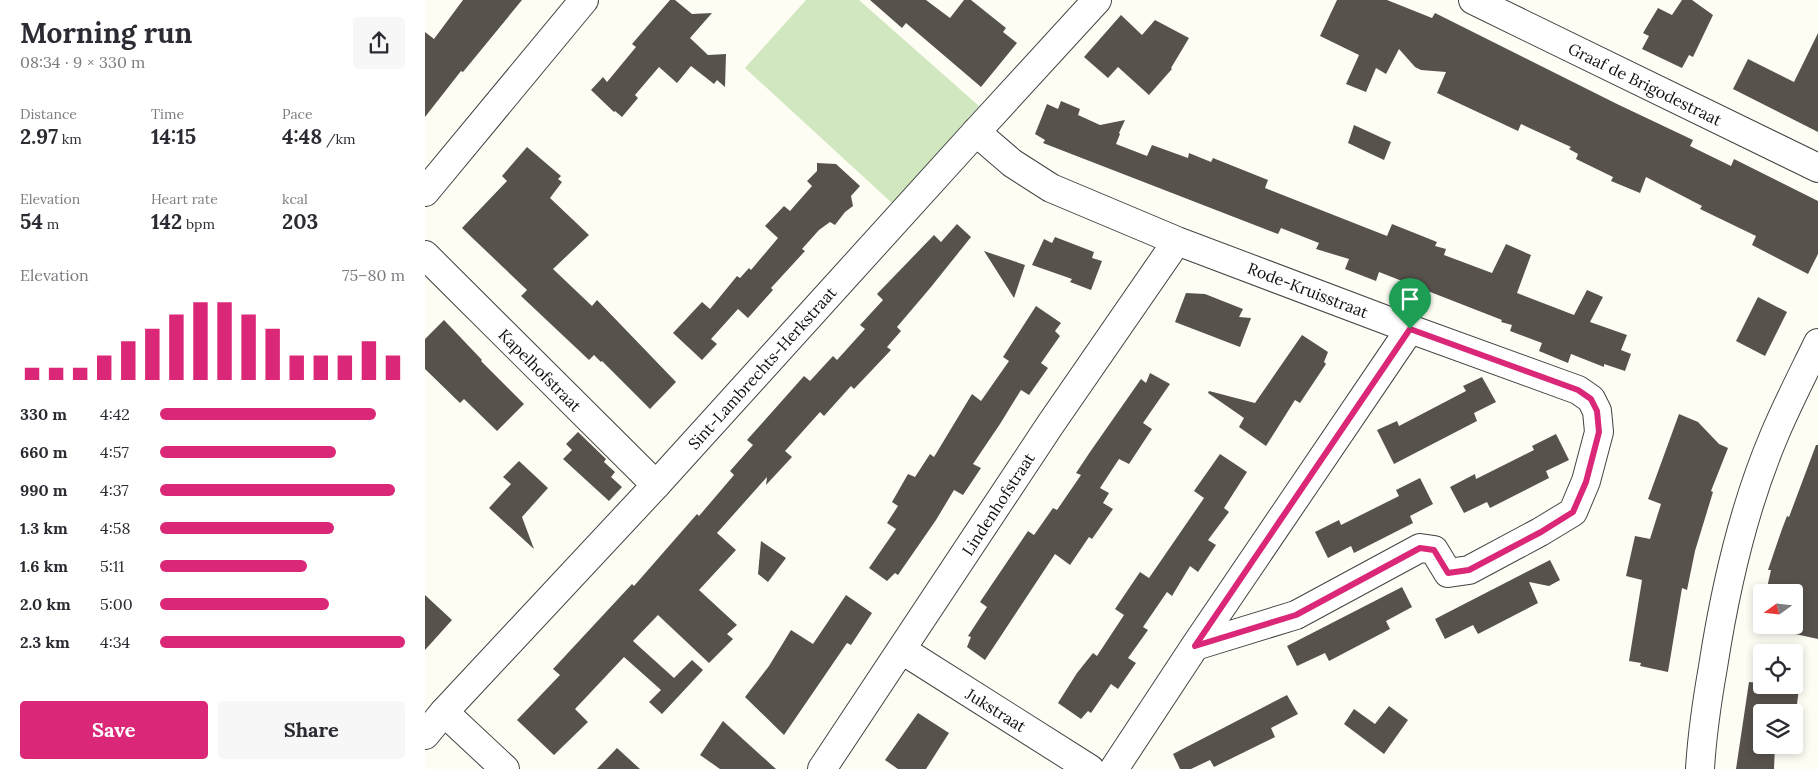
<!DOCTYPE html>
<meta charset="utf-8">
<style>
:root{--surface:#fff;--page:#f7f7f7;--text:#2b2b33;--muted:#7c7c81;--accent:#db2777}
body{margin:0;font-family:Lora,serif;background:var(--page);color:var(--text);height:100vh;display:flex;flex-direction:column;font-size:19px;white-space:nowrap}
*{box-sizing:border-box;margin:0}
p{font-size:16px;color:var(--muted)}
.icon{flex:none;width:28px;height:28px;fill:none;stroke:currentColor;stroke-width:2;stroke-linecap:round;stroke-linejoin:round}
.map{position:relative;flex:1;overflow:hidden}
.side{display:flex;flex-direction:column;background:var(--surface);width:425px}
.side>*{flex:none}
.needle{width:32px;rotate:255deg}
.tools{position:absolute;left:1328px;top:584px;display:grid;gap:10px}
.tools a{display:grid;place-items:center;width:50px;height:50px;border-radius:5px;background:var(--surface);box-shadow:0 2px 8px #0003;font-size:25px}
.pin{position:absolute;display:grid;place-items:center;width:42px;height:42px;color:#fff;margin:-51px -21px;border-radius:50% 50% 50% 0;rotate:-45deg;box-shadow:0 0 5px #0007}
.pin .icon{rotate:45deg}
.round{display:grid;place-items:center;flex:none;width:52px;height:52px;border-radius:5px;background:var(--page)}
.head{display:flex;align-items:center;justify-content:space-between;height:85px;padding:0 20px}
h1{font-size:28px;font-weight:700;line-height:38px}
.figures{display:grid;grid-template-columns:repeat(3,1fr);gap:8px;height:85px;padding:5px 20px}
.figures div{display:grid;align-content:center}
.figures b{font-size:21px;font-weight:700}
.figures small{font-size:14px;font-weight:400}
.figures p{font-size:14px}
.chart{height:140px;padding:10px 20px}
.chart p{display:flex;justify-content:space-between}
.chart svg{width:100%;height:90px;margin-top:5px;stroke:var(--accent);stroke-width:6}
.cta{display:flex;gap:10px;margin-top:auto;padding:10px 20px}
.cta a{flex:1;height:58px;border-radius:5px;background:var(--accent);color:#fff;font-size:20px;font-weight:700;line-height:58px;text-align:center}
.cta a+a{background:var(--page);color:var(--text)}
ul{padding:0 20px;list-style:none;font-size:16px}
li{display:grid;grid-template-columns:80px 60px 1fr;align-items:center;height:38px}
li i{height:12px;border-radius:6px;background:var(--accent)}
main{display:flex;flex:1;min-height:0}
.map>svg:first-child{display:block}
</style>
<main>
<section class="side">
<div class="head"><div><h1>Morning run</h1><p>08:34 · 9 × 330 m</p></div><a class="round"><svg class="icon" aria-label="share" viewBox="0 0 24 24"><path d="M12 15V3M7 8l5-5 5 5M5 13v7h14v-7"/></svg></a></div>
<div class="figures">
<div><p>Distance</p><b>2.97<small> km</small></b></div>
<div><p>Time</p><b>14:15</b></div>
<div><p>Pace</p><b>4:48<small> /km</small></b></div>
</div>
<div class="figures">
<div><p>Elevation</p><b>54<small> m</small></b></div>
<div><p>Heart rate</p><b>142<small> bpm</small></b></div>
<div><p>kcal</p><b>203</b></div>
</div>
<div class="chart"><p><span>Elevation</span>75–80 m</p>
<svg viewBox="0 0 160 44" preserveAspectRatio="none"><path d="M5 44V38M15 44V38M25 44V38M35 44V32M45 44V25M55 44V19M65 44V12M75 44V6M85 44V6M95 44V12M105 44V19M115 44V32M125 44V32M135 44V32M145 44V25M155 44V32"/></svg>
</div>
<ul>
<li><b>330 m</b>4:42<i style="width:88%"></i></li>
<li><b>660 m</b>4:57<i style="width:72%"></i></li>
<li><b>990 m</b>4:37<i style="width:96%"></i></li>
<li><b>1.3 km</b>4:58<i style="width:71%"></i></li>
<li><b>1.6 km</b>5:11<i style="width:60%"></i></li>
<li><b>2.0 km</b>5:00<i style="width:69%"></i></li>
<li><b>2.3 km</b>4:34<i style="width:100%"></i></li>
</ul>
<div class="cta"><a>Save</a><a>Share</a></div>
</section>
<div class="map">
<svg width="1393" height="769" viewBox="0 0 1393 769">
<rect width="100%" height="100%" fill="#fefdf4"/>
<path fill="#d0e7bf" d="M381,0H434L554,106L468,204L320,68Z"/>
<path fill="#58524d" d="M38,0H97L38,72L36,71L0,117V32L9,39Z
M245,0H250L267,14L287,13L265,38L283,55L301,54L300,87L292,80L289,84L266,66L252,83L234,67L210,95L213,98L197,117L190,111L189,112L166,90L178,77L182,82L211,47L207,44Z
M445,0H501L525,18L539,0H546L581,28L578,32L592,43L556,87L481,23L477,28Z
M912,0H962L1007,18L1010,13L1192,104L1268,140L1265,146L1306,166L1309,159L1393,201V254L1383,274L1327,245L1331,236L1275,209L1277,206L1221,177L1215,193L1186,181L1188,177L1151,159L1153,154L1144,149L1146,147L1096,124L1093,131L1012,93L1021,72L996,70L990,67L974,49L961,74L951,68L941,92L921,84L934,55L895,36Z
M1257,0H1267L1288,15L1268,57L1264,55L1257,68L1217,49L1224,36L1218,33L1233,8L1247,15Z
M696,15L717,35L730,20L764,38L746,68L747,69L724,95L693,67L683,78L659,57Z
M1393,33V132L1308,89L1323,59L1369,82Z
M636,101L655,109L653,115L675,125L700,120L694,133L695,134L691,144L722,156L727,145L763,158L764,153L786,162L788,158L843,180L840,188L962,236L967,224L1012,242L1010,246L1021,249L1019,255L1067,273L1081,244L1106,255L1092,293L1149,315L1162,290L1178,297L1165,322L1202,335L1196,350L1206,354L1200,371L1179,364V367L1146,354L1143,363L1114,351L1117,343L1085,331L1087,325L1076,322L1077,320L954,272L951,281L920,269L924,259L891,249L894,243L856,228L853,234L618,143L620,140L610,134L622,104L633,109Z
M929,125L966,142L959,160L923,143Z
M102,147L136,176L133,179L137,182L125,198L164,235L128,269L167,306L172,300L251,382L225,409L177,361L176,362L169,355L164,360L96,296L102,290L37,228L82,181L77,176Z
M392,163L411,164L435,186L426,196L428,206L420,212L410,225L405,222L394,230L377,249L380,251L346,288L348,290L323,318L313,309L286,339L292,344L277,360L248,333L277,302L285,309L312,276L315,278L324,268L326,270L353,238L340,226L359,206L365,211L387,186L382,181L392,171Z
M532,224L546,237L506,287L472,327L476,331L462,347L466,350L429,389L426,386L399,416L395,412L360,451L367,457L341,485L342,477L292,533L311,550L274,590L312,625L302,634L308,639L284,663L233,615L208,641L249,678L267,660L278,670L237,714L224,702L236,690L199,657L150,709L163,722L129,755L92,720L135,675L128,669L207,584L209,586L272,514L274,516L309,475L305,471L328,445L322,440L379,376L385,381L408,356L412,360L440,329L435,325L458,300L452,294L509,235L516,242Z
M630,237L669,252L667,258L677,261L666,290L645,282L647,279L607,265L619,239L627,243Z
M559,251L600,265L589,298Z
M761,293L780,294L818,309L814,317L826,318L815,347L750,322Z
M1333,297L1362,312L1340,356L1311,341Z
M611,306L636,323L630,331L635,336L616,363L623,368L604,395L596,390L575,424L548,464L556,468L538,495L529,490L511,520L473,575L470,573L462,581L444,568L471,529L462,523L473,506L467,502L483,474L490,477L505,454L509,457L547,394L556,401L584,361L578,357Z
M19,320L57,360L56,361L99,404L72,431L39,399L35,403L0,369V339Z
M877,335L903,352L899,362L901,364L875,403L870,400L841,446L814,427L819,418L783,393L784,391L830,403Z
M725,373L745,384L718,423L727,429L704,464L694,459L675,488L684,493L678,503L688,509L667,539L664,537L645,565L630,554L560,660L542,647L546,637L543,636L562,607L555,602L603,531L609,535L628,508L632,510L656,475L651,473L665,452L716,379L721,383Z
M1057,377L1071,402L1049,413L1052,421L969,464L952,430L972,421L974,426L1041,391L1038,386Z
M1254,414L1273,422L1294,444L1303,448L1286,491L1288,492L1270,551L1262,590L1257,588L1243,672L1215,666L1216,663L1204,661L1217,580L1201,576L1210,536L1225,539L1236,504L1223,499Z
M153,432L181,459L179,462L190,472L186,477L197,487L184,501L138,459L147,450L141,444Z
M1131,434L1144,460L1121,471L1124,478L1065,508L1062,502L1039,513L1025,487L1050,474L1051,479L1109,450L1107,446Z
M1391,445H1393V639L1333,626L1336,612V625H1369V592H1341L1346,570H1343L1357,529L1362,516L1364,517Z
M795,454L822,472L799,508L804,512L783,540L791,545L773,572L765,566L747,596L742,592L718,627L723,630L703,658L711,663L693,689L686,684L666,713L663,711L656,719L633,703L652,673L668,653L672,656L699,615L690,609L715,572L724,578L779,498L769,491Z
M94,461L123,488L97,517L109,549L64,508L86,484L78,477Z
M995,478L1008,504L985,516L988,523L929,553L926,546L903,558L890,532L914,520L916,525L974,496L971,490Z
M336,541L361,558L343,582L333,574Z
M1125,560L1135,580L1124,586L1104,582L1113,603L1053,634L1048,625L1020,639L1010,619Z
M977,587L987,607L961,621L965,629L904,661L900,653L872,666L862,646Z
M0,595L27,620L0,650Z
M421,595L447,613L426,645L422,643L359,735L320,697L344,666L366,630L388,644Z
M1324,682L1336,683V685L1374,688L1369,729V712H1336V745H1350L1349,769H1311Z
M862,695L873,714L846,728L850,737L789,767L785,760L766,769H755L748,754Z
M964,706L983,720L959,754L919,724L929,709L950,724Z
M493,713L524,733L501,769H473L460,760Z
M298,721L351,769H295L275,755Z
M192,748L215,769H172Z"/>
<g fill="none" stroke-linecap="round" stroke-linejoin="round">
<g stroke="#434343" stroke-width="30">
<path id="minor" d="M1048,0L1393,168
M551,132L587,163L626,188L752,241L985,329L1153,390L1166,399L1172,411L1174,432L1161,481L1148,512L1115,532L1044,570L1023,573L1009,550L995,548L871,615L770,646
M0,192L159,0
M0,255L231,485
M477,650L665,769
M19,712L80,769
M397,769L625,425L752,241
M689,769L770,646L985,329
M1275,769C1277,735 1282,701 1288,667C1300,589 1318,509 1349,436C1362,405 1378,374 1393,343"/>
</g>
<g stroke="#434343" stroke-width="30">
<path id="tertiary" d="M0,735L19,712L231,485L551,132L672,0"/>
</g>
<use href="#minor" stroke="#fff" stroke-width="28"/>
<use href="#tertiary" stroke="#fff" stroke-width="28"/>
</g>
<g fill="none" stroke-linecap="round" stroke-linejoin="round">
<g stroke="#fff" stroke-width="10">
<path id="route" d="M985,329L1153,390L1166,399L1172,411L1174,432L1161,482L1148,512L1116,532L1044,570L1023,573L1009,550L995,548L871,615L770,646Z"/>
</g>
<use href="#route" stroke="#db2777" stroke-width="6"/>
</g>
<g text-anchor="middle" stroke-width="5" stroke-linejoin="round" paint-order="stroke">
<g font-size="16" fill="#101010" stroke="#fff">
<text transform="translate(1220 84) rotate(26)" y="6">Graaf de Brigodestraat</text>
<text transform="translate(883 290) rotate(21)" y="6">Rode-Kruisstraat</text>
<text transform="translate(337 368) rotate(-48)" y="6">Sint-Lambrechts-Herkstraat</text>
<text transform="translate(115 370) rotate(45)" y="6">Kapelhofstraat</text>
<text transform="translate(573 504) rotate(-57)" y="6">Lindenhofstraat</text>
<text transform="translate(571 710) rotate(32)" y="6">Jukstraat</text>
</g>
</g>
</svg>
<div class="tools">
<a><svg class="needle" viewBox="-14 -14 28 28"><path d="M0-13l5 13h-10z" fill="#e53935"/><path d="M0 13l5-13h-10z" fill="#7c7c81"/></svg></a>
<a><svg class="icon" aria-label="locate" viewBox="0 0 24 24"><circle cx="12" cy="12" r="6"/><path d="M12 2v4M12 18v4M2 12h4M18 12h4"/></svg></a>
<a><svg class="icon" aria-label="layers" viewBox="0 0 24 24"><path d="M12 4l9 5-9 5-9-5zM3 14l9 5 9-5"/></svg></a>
</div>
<div class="pin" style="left:985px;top:329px;background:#1e9e55"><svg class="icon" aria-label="arrive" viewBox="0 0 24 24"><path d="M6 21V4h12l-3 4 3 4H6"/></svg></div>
</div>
</main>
